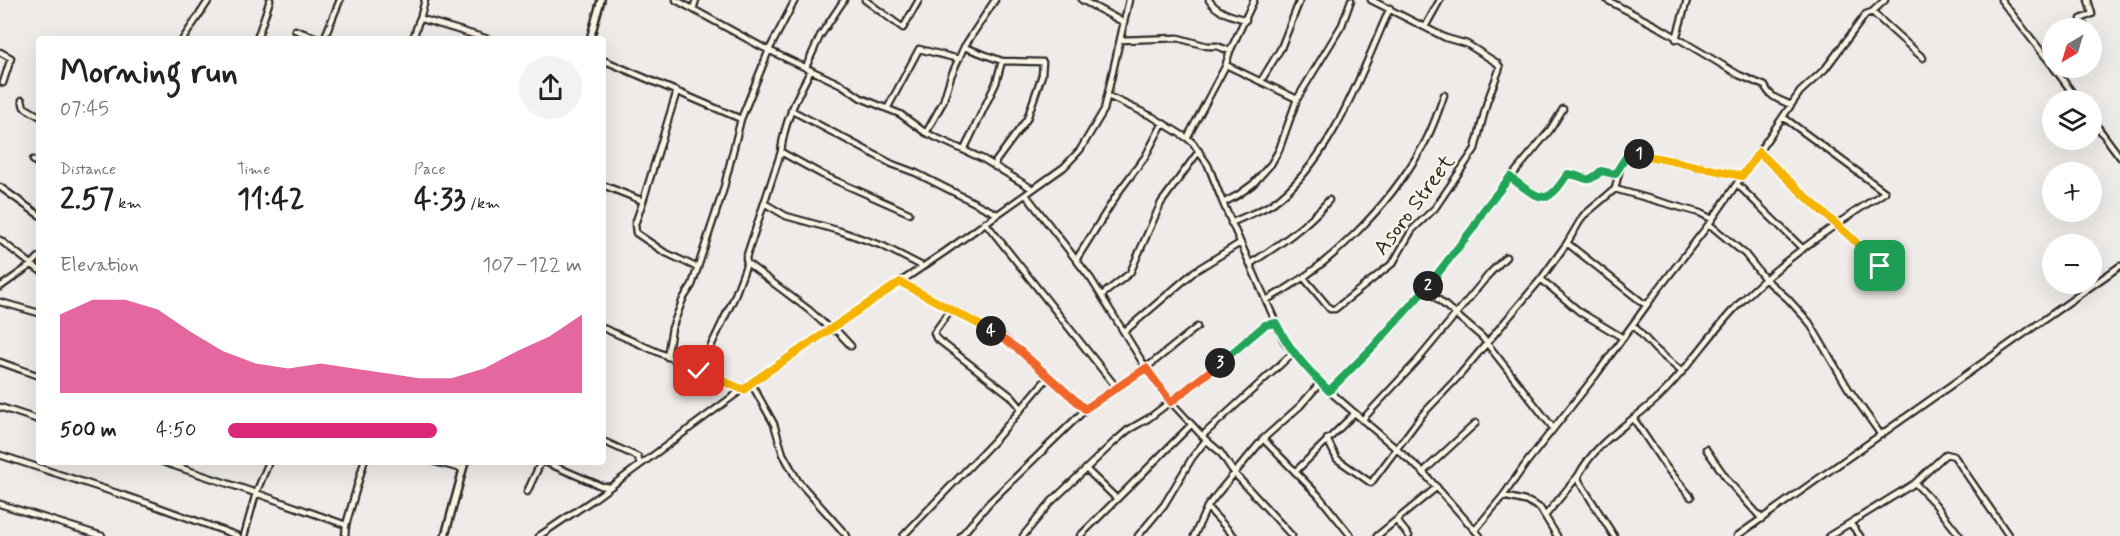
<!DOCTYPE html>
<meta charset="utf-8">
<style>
:root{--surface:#fff;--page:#f2f2f2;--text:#222;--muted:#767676;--accent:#db2777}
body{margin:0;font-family:Mynerve,sans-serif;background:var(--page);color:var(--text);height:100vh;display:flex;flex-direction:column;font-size:22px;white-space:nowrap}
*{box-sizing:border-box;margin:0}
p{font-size:20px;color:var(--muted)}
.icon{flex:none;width:33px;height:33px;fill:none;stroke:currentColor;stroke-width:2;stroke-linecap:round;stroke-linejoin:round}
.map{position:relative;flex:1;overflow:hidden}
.sheet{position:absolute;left:36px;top:36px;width:570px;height:429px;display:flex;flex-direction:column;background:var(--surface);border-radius:6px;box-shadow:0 6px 24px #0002}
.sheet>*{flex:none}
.needle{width:39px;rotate:218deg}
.tools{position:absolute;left:2042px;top:18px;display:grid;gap:12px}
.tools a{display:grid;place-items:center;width:60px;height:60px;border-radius:50%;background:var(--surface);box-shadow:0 6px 24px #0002;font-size:30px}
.pin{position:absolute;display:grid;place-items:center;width:51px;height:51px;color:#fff;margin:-26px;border-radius:12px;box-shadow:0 3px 9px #0006}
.km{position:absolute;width:30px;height:30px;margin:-15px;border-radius:50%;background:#222;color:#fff;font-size:16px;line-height:30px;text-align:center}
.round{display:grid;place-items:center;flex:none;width:63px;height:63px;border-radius:32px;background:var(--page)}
.overview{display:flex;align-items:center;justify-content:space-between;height:102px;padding:0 24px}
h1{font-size:33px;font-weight:700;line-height:45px}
.metrics{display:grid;grid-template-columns:repeat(3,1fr);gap:9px;height:102px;padding:6px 24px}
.metrics div{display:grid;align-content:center}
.metrics b{font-size:30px;font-weight:700}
.metrics small{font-size:16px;font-weight:400}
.metrics p{font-size:16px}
.chart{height:168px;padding:12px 24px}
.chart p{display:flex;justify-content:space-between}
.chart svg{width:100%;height:108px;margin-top:6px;fill:var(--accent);opacity:.7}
ul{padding:0 24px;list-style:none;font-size:20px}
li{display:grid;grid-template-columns:96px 72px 1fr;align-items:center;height:45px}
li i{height:15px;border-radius:8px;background:var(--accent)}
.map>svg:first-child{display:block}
</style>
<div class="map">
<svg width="2120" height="536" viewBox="0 0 2120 536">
<rect width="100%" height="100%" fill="#eeebe8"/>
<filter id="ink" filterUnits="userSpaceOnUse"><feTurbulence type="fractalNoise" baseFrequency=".0167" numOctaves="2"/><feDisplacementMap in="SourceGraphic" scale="12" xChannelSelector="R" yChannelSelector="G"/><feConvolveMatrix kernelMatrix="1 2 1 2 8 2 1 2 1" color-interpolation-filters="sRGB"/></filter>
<g filter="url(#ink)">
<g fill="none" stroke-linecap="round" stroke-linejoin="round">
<g stroke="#2b2b2b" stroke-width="9">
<path id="minor" d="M676,0L762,47L842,85L861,98L900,114L926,133L983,159L1031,188
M865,0L903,28L919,0
M1082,0L1123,22
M1209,0C1216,12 1232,16 1246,20
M1607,0L1664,30L1739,75L1765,86C1770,98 1781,100 1791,105
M2001,0L2052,65
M693,9L696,0
M1872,12L1885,0
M420,19L425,0
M1425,27L1440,0
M2085,28L2081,19L2092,14L2088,0
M295,30L320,39
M183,39L209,0
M257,39L270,0
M324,39L340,0
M413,39L419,20L422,19L488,39
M1676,39L1687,0
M1120,40L1178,38L1207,46H1217L1230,51
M964,47L1002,61L1043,62L1042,75L1027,119L996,161L995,167
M0,52L11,58L3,83
M603,60L741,119
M1226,65L1297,99
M806,67L820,36L844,0
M2054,68L2078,100
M811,70C797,96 784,122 781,152L746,258L747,263L809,310L831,330L837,331L851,346
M1261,81L1281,48L1300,0
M1108,96L1153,117L1187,138L1193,143L1208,165L1223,203L1284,341L1320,383L1423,472L1480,536
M22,100L24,107L39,116
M887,109L919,49L959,59
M791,110L892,164L916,173L997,214
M2091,118L2120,157
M926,133L943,102L951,76L964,47L995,0
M1187,138L1225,67L1230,51L1254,0
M964,150L996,83L1002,61
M781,152L823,175L909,213
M1759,152C1788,180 1816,207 1846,233C1858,243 1867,256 1880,266
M33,160L39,165
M1510,177C1518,182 1538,201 1548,196C1556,193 1562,181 1568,174C1586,175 1584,187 1601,171L1615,175L1627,155L1633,153L1742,176
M1737,184L1803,249
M603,185L643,201L635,224L636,233L664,252L698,268
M0,187L39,215
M1615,189L1700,213L1712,219
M1026,195L1091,279L1146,368L1171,402L1206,440L1220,452L1235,474L1292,536
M643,201L677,91
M764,203L786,216L840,231L883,246L922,266
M1223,203L1238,195L1253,184L1271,164L1279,150L1297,99L1342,25L1351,0
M985,222L1116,387
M1231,223C1245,216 1261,211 1273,203C1332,160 1361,73 1390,8
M1709,224L1745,254L1765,279L1787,298L1809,322L1848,388L1881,435
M0,240L39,270
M1567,243L1643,303L1647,304
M1076,260L1120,190L1145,157L1163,123
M1250,264C1279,245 1307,226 1329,200
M1304,278L1330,309H1335L1393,263L1412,230L1435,208L1475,149L1487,102L1499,70L1500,67L1497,63L1467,44L1446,38L1371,0
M1541,279L1580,312L1623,338
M900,282L1003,337L1085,409
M0,287L31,265L39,257
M1426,289L1482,337L1553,428
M1102,295L1130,273L1161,203L1199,151
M1266,300C1329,268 1388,207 1423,146C1432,130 1438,113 1444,95
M0,302L39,313
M951,309L934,333L936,338L1011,396L1021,408
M1633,325L1655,349L1682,372
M603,328L744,390
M1125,331L1195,271L1240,243
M667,357L672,328L683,299L692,285L723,191L741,119L769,50L795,0
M0,362L39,376
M699,371L734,298L747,263
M751,383L774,424L783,454L798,481L847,536
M1329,391L1374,346L1426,289L1474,227L1483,211L1550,130L1563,109
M0,407L39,420
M1633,418L1666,467L1691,497
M1362,420L1418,360L1490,273L1506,257
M1202,436L1293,353
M1263,439L1318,495L1351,536
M1327,439L1337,459L1371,483L1422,415L1459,376L1541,279L1567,243L1583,216L1615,189L1620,168
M603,441L638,457L640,465
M1706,449L1729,482L1762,519
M0,455L150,504L238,536
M163,462L256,493L346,525L345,536
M435,462L463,469
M545,462L601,486L610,487
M1086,469L1116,498
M1295,472L1355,413
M1423,472L1476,423
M1915,483L1935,504L1960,536
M527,492L541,462
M1503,496L1529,502L1540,508L1557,536
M0,504L102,536
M1207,507L1234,536
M1545,516L1578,476
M1397,521L1409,536
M1850,523L1860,536
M346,525L364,462
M1475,530L1503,496L1527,462L1596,375L1657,291L1709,224L1800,92L1825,69L1866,14L1872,12L1923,58
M244,536L256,493L269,462
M539,536L594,499L751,383L946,251L1064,167L1080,150L1104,110L1129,0
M903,536L995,440L1049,376
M961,536L989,503L1089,406L1146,368L1197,327
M1023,536L1051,502L1112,444L1128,430L1149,418L1208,373L1265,325L1276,323
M1080,536L1191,425
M1138,536L1164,505L1192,458L1206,440
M1194,536L1207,507L1218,493L1263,439L1300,406L1320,383
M1377,536L1437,487
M1614,536L1579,481L1578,476C1597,440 1631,423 1659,397C1688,369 1709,335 1737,306C1780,261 1833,226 1885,192L1783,117
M1737,536L2120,266
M1829,536L1915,483L1946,454L1954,456L2009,536"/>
</g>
<g stroke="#2b2b2b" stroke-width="10">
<path id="major" d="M590,39L601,0
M445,536L465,462"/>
</g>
<use href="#minor" stroke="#fcf5e5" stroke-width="4.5"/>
<use href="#major" stroke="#fcf5e5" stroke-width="5"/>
</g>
</g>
<g fill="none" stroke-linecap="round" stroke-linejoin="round" filter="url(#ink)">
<g stroke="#fff" stroke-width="12">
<path id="split-1" d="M1639,154L1742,176L1759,152C1788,180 1816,207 1846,233C1858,243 1867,256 1880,266"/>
</g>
<g stroke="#fff" stroke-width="12">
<path id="split-2" d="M1428,286L1474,227L1483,211L1510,177C1518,183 1538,201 1548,196C1556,193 1562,181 1568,174C1586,175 1584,187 1601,171L1615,174L1628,154H1639"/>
</g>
<g stroke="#fff" stroke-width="12">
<path id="split-3" d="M1220,363L1265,325L1276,323C1289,350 1308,370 1329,391L1374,346L1428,286"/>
</g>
<g stroke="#fff" stroke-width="12">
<path id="split-4" d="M991,331L1019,350L1085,409L1146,368L1171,402L1220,363"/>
</g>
<g stroke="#fff" stroke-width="12">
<path id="split-5" d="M699,371L744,390L751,383L900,282L991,331"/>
</g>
<use href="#split-1" stroke="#f5b400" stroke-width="8"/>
<use href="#split-2" stroke="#22a559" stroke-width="8"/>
<use href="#split-3" stroke="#22a559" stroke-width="8"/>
<use href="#split-4" stroke="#f0652b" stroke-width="8"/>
<use href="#split-5" stroke="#f5b400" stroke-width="8"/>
</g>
<g text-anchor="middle" stroke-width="4.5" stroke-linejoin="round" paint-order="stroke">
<g font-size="22" fill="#2b2b2b" stroke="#fcf5e5">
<text transform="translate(1413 204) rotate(-53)" y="8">Asoro Street</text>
</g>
</g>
</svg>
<div class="tools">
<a><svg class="needle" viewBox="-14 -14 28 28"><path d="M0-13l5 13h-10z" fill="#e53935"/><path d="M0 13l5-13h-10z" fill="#767676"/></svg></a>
<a><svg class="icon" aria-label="layers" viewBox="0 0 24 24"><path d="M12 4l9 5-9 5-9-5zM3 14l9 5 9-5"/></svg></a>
<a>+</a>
<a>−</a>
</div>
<div class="pin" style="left:1880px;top:266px;background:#1e9e55"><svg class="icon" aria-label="arrive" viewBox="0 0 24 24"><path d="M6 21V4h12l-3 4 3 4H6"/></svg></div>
<div class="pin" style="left:699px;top:371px;background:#d93025"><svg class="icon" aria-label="check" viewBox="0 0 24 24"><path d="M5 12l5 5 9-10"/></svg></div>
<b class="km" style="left:1639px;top:154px">1</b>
<b class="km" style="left:1428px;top:286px">2</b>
<b class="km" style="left:1220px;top:363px">3</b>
<b class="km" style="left:991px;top:331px">4</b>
<section class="sheet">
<div class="overview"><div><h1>Morning run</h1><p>07:45</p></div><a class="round"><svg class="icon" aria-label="share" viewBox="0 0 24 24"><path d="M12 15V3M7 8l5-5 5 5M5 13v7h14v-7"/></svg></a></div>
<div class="metrics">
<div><p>Distance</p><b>2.57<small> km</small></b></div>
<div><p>Time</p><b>11:42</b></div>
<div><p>Pace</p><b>4:33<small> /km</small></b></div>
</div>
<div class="chart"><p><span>Elevation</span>107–122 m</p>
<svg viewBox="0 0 160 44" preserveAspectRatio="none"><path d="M0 44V12L10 6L20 6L30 10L40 19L50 27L60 32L70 34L80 32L90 34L100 36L110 38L120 38L130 34L140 27L150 21L160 12V44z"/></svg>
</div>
<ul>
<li><b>500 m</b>4:50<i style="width:59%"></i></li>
</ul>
</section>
</div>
